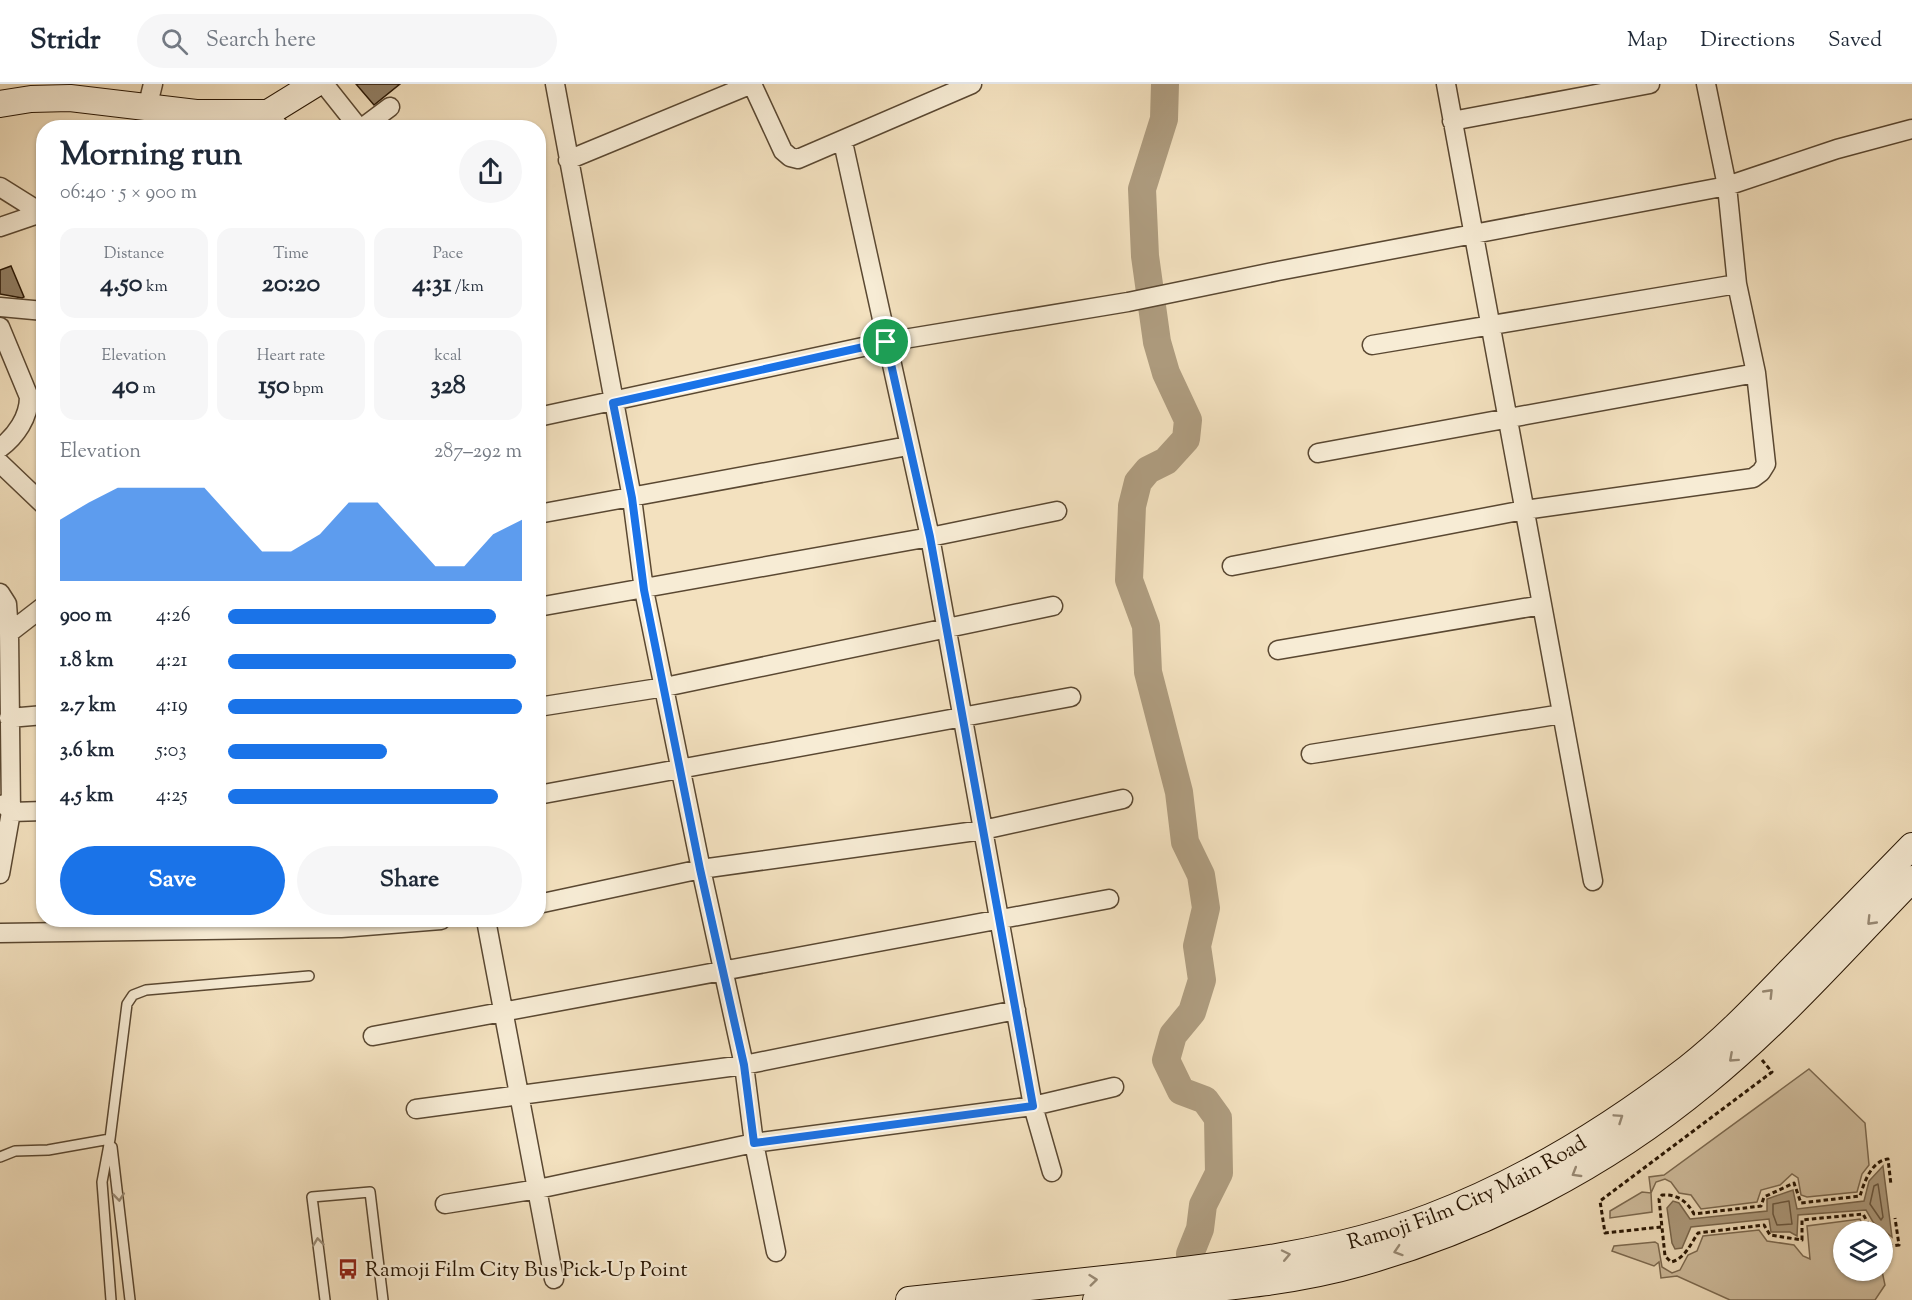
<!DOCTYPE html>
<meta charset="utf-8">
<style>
:root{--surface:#fff;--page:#f6f6f7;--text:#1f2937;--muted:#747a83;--line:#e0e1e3;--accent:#1a73e8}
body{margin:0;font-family:"Sorts Mill Goudy",serif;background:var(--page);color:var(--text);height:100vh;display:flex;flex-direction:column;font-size:22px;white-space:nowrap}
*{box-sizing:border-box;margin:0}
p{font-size:20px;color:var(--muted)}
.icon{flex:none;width:33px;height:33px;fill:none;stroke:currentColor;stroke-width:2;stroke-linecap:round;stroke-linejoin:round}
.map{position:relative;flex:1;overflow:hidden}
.side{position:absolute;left:36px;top:36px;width:510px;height:807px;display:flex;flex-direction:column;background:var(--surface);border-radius:24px;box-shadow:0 2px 4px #0004}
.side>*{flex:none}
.fabs{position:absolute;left:1833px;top:1137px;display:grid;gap:12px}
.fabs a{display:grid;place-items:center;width:60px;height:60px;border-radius:50%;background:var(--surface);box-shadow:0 2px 4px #0004;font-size:30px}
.pin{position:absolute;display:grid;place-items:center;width:51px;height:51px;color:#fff;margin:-26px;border:3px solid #fff;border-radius:50%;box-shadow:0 2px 6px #0007}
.round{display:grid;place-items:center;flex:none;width:63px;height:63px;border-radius:32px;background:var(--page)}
.overview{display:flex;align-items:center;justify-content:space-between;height:102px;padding:0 24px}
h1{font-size:33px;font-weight:800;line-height:45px}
.figures{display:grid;grid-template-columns:repeat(3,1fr);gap:9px;height:102px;padding:6px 24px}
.figures div{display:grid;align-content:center;border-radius:15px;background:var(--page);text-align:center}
.figures b{font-size:26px;font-weight:800}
.figures small{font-size:16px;font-weight:400}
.figures p{font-size:16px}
.chart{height:168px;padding:12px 24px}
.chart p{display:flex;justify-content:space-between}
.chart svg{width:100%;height:108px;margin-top:6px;fill:var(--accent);opacity:.7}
.cta{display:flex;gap:12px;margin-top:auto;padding:12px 24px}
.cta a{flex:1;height:69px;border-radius:36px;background:var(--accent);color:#fff;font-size:24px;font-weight:800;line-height:69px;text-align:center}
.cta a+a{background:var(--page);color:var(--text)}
ul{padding:0 24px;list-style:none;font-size:20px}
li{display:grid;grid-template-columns:96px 72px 1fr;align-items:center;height:45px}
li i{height:15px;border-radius:8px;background:var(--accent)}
header{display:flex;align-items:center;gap:36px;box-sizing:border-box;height:84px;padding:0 30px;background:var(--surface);border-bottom:2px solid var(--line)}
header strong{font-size:28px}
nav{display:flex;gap:33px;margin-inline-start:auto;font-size:21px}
.search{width:420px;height:54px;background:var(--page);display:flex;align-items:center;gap:15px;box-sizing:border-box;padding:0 21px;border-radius:33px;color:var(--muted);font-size:22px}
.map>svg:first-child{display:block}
</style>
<header>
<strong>Stridr</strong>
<div class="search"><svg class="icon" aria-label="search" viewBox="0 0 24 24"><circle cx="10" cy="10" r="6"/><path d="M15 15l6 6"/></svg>Search here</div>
<nav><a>Map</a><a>Directions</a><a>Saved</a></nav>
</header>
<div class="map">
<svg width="1912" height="1216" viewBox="0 0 1912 1216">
<rect width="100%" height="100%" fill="#f3e1bf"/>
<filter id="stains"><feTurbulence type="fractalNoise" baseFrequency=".00333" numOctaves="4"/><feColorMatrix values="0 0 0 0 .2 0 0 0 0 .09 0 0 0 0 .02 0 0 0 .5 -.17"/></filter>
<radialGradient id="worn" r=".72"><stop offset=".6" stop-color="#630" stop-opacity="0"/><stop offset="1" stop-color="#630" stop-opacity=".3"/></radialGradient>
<path fill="#d0be9f" stroke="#7c6a51" stroke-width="1.5" d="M1809,985L1865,1039L1869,1081L1862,1090L1857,1108L1807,1113L1801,1111L1798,1094L1792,1090L1780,1101L1761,1106L1757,1118L1701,1125L1691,1111L1679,1109L1671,1098L1665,1095L1656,1098L1651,1109L1652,1128L1610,1134V1127L1642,1108L1651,1109L1649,1093L1664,1091Z
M1860,1135L1865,1147L1844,1148V1186L1882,1187L1885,1201L1875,1216H1730L1677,1192L1661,1194L1659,1178L1654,1182L1612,1167L1614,1162L1655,1158L1658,1160L1662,1183L1672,1189L1680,1186L1688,1171L1697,1167L1703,1152L1759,1146L1767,1157L1794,1161L1803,1172L1810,1175L1807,1142Z"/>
<path fill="#ae9c7f" stroke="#78664d" stroke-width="1.5" d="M1883,1082L1892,1153L1873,1138L1866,1126L1798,1131L1797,1152L1790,1148H1771L1769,1135L1691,1143L1682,1164L1675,1165L1672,1159L1667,1124L1673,1117L1679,1119L1690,1135L1767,1127V1115L1793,1106L1797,1125L1864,1117L1869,1097Z"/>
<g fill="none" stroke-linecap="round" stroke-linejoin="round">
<path stroke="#6a5841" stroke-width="1.5" d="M1878,1100L1883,1133L1881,1136L1870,1120L1874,1102Z
M1789,1117L1792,1140L1777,1141L1773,1130V1120Z"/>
<path stroke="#ae9c7f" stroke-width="28" d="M1165,0L1164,35L1142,105L1145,172L1157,258L1166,289L1188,336L1186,355L1166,377L1148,386L1138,398L1132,422L1129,496L1146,542L1148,588L1179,708L1185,758L1201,791L1206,824L1197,862L1202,896L1192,928L1173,951L1166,976L1181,1007L1205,1016L1218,1034L1219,1089L1203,1121L1200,1145L1190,1170"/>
</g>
<path fill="#917f65" stroke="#271503" stroke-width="1.5" d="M356,0H400L374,21Z
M11,182L24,213L22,214L0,210V186Z"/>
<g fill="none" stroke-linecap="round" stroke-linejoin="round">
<g stroke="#5a4832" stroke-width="12">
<path id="lane" d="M112,1063L130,1216
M0,1073L15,1067L48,1066L110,1055
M111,1216L102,1098L110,1055L127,920L133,911L146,906L309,892
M325,1216L312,1113L370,1108L383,1216"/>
</g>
<g stroke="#5a4832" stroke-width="21">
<path id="street" d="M324,0L359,44
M555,0L632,414L644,506L701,785L744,981L754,1059L776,1168
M752,0L783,67L790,73L798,75L972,0
M1446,0L1593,797
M147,24L153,0
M268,29L280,44
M1452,37L1650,0
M362,44L390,23
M843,58L930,453L1033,1022L1052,1088
M568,76L752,0
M0,103L40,128
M0,143L44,128
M0,223L44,227
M0,243L29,313L44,316
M1372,261L1737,200
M538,333L886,258L1128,218L1278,187L1727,102L1837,65L1912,45
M0,364C16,352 29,333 29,313
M1318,369L1756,289
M0,379L44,421
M538,430L908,362
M1232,482L1524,426L1753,394L1761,388L1766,380L1756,289L1737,200L1727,102L1706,0
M0,509L7,520L9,549L11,728L0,790
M538,523L930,453L1057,427
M9,549L44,522
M1278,566L1542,521
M538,623L665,603L1053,522
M9,634L44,631
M1311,670L1562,630
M538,711L1071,613
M4,720L11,728L44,727
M538,820L701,785L983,746L1123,715
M486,836L554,1195
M0,849L341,844L441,836
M373,952L1109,815
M416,1025L744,981L1016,926
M445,1120L538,1105L754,1059L1033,1022L1114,1003"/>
</g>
<g stroke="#271503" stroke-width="28">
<g id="secondary">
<path d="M0,20L31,15L70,14L196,29H268L315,0"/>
<path id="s1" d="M909,1216C984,1208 1058,1200 1132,1192C1232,1181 1335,1169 1430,1133C1524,1097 1609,1045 1688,984C1725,955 1759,919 1792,885C1832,844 1872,803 1912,762"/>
<path d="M1096,1216C1182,1206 1277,1203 1360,1179C1485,1144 1605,1082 1705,999C1780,938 1845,864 1912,795"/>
</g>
</g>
<path stroke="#271503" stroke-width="3" stroke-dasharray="4.5 3" stroke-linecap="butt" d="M1661,1143L1605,1149L1600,1117L1772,988L1762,976
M1873,1148L1863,1130L1802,1136V1156L1770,1151L1764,1141L1698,1149C1691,1159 1685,1175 1671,1178L1665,1172L1659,1115L1662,1111C1677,1110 1687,1117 1694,1130L1761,1122L1764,1113L1794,1099L1801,1119L1860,1112C1864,1099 1871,1077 1888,1075L1891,1101
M1882,1156L1892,1162L1899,1161L1895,1134"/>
<use href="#lane" stroke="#f7ecd5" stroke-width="9"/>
<use href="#street" stroke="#f7ecd5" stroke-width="18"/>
<use href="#secondary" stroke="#f7ecd5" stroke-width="26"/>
</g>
<defs><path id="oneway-chevron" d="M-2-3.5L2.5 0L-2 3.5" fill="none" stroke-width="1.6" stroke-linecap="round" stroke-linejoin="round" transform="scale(1.5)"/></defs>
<g stroke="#998b76">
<use href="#oneway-chevron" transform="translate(1871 837) rotate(134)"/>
<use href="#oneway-chevron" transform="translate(1769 909) rotate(-46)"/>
<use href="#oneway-chevron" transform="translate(1733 974) rotate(138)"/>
<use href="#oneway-chevron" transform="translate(1619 1034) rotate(-34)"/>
<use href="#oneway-chevron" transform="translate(1576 1089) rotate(149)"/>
<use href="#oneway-chevron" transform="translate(119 1113) rotate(84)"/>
<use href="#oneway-chevron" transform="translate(318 1158) rotate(-97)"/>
<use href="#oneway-chevron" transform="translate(1398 1167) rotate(162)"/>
<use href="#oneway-chevron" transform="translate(1286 1171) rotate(-12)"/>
<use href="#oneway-chevron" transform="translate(1093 1196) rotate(-6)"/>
</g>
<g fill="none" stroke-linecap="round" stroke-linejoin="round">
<g stroke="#fff" stroke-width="12">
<path id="route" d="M886,258L930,453L1033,1022L754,1059L744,981L700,785L644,506L632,414L613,319Z"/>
</g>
<use href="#route" stroke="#1a73e8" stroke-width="8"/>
</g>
<defs>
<g id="bus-bare" transform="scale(1.62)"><path d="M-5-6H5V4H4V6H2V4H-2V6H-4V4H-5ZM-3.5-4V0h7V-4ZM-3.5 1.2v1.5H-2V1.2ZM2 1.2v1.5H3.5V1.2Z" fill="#8f2418" stroke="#f7ecd5" stroke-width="2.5" paint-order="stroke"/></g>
</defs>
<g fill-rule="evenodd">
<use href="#bus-bare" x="348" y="1185"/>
</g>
<g text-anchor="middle" stroke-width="4.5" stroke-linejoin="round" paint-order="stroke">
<g font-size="21" fill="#271503" stroke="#f7ecd5">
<text dy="7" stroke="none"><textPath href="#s1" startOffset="572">Ramoji Film City Main Road</textPath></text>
</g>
<g font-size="21" fill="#271503" stroke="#f7ecd5" text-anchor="start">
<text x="365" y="1192">Ramoji Film City Bus Pick-Up Point</text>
</g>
</g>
<rect width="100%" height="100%" filter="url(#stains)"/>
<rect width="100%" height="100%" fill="url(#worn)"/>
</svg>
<div class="fabs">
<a><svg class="icon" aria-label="layers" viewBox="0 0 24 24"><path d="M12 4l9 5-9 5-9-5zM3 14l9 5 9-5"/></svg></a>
</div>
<div class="pin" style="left:886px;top:258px;background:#1e9e55"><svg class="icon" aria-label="arrive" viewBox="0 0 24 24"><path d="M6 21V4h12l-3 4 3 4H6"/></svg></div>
<section class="side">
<div class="overview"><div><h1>Morning run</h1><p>06:40 · 5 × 900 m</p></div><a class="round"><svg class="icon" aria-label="share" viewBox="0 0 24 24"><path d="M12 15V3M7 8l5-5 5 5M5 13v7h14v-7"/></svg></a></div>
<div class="figures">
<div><p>Distance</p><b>4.50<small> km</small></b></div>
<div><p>Time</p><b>20:20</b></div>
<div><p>Pace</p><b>4:31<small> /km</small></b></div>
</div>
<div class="figures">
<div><p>Elevation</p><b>40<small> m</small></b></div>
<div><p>Heart rate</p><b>150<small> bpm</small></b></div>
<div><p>kcal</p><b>328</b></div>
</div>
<div class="chart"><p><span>Elevation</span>287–292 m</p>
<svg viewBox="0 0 160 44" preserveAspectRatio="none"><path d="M0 44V19L10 12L20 6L30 6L40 6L50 6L60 19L70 32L80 32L90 25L100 12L110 12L120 25L130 38L140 38L150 25L160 19V44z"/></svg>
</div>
<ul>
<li><b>900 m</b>4:26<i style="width:91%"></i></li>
<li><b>1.8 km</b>4:21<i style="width:98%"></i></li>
<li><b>2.7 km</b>4:19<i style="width:100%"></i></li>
<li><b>3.6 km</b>5:03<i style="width:54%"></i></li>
<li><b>4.5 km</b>4:25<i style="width:92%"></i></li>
</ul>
<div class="cta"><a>Save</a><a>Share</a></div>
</section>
</div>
